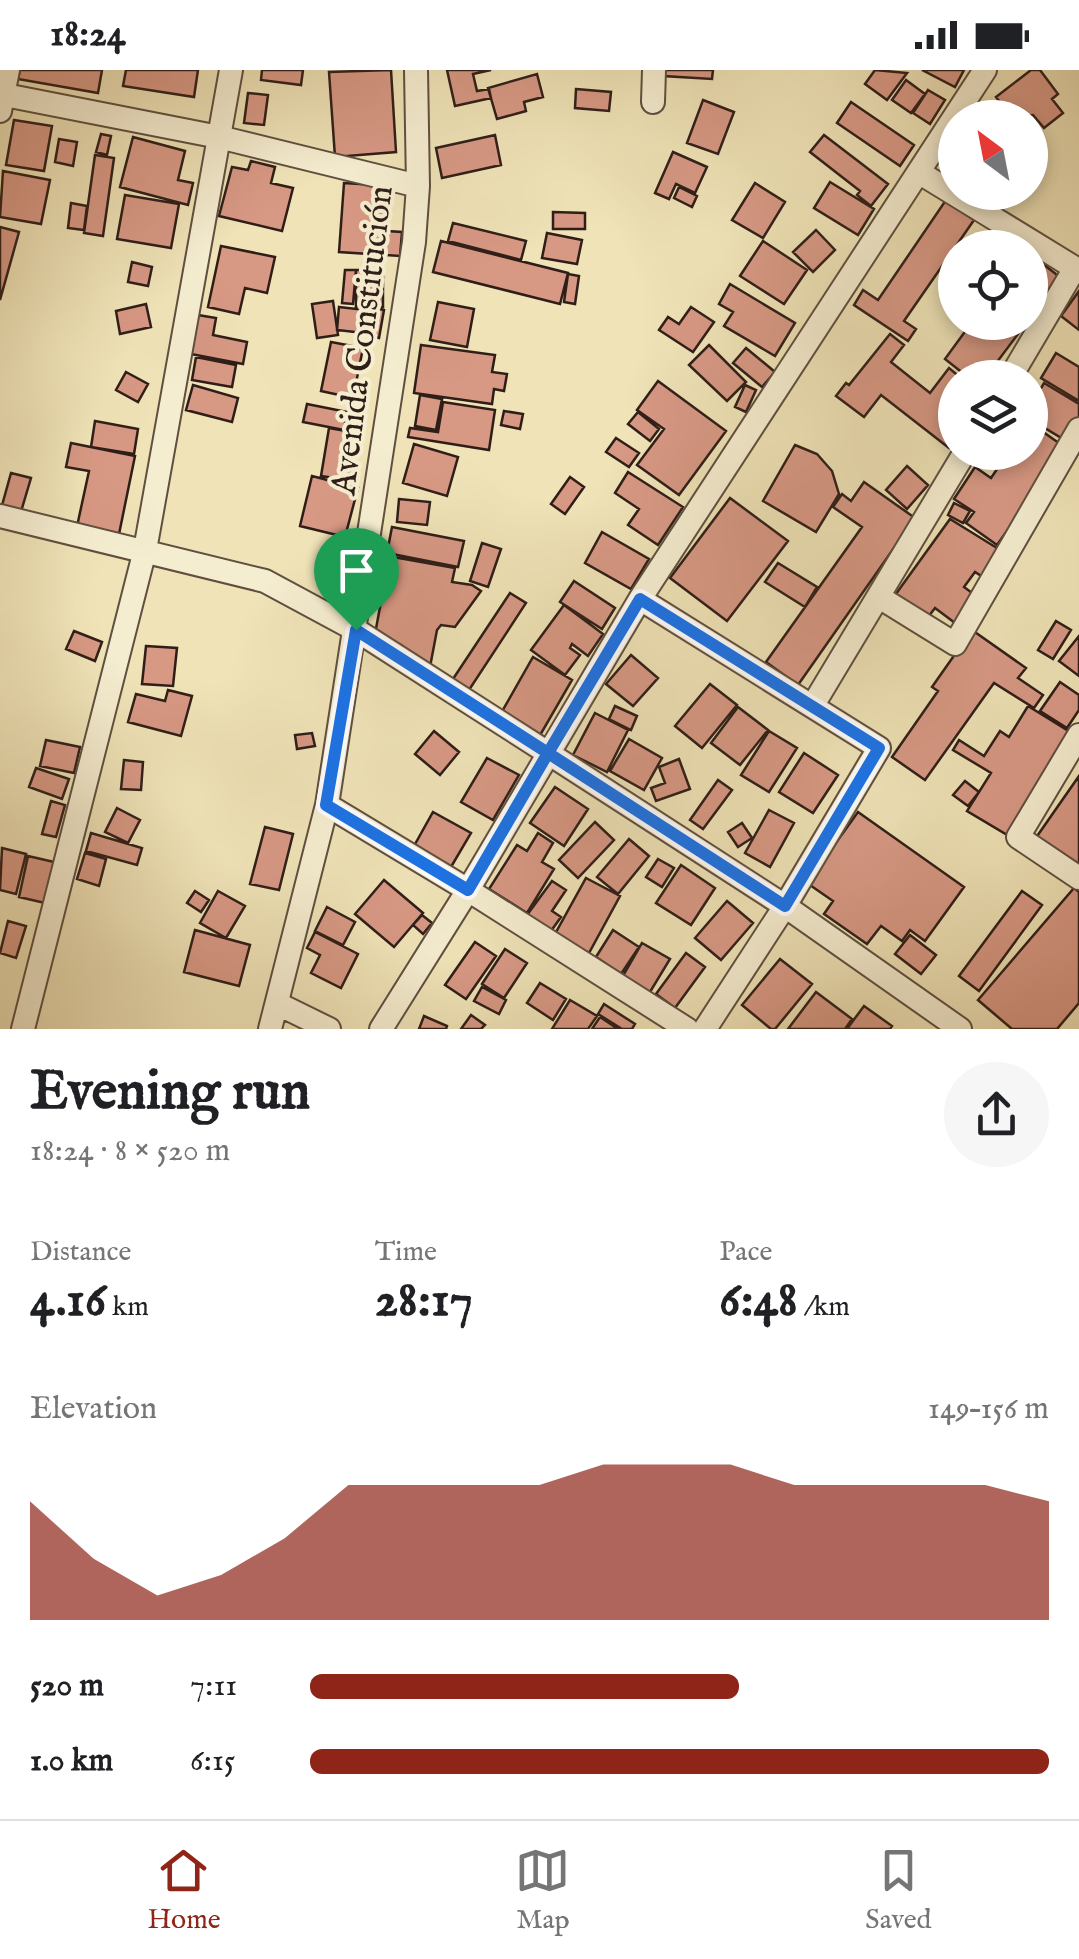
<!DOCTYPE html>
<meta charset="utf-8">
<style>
:root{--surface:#fff;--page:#f6f6f6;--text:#202124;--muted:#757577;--line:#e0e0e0;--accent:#8f2418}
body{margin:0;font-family:"IM FELL English",serif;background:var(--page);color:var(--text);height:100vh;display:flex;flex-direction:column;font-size:38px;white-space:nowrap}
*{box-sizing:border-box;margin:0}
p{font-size:32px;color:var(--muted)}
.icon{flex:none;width:55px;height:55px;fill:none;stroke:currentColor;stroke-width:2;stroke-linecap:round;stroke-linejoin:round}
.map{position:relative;height:959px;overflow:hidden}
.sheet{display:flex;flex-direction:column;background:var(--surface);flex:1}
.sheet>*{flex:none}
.needle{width:65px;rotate:328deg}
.tools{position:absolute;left:938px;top:30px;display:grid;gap:20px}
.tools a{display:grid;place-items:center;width:110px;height:110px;border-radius:50%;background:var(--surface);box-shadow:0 5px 15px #0003;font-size:50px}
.pin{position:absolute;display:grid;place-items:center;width:85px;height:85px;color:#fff;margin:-102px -42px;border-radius:50% 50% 50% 0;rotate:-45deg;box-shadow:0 0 10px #0007}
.pin .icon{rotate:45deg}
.round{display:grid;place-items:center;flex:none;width:105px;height:105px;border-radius:52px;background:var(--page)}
.summary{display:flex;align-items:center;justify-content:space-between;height:170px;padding:0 30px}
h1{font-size:55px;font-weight:700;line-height:75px}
.metrics{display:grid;grid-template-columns:repeat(3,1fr);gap:15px;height:170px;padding:10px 30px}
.metrics div{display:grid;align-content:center}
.metrics b{font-size:50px;font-weight:700}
.metrics small{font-size:28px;font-weight:400}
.metrics p{font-size:28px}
.chart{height:280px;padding:20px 30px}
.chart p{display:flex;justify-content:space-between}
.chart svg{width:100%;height:180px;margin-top:10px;fill:var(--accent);opacity:.7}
ul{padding:0 30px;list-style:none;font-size:32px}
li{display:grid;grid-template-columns:160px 120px 1fr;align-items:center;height:75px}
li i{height:25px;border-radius:12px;background:var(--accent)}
.status{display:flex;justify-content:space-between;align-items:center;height:70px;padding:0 50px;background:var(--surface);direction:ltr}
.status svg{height:28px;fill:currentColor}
.tabs{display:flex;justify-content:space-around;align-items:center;height:140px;border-top:2px solid var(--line);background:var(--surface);font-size:28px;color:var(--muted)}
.tabs a{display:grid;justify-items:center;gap:5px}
.tabs .selected{color:var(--accent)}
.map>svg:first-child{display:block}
</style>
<div class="status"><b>18:24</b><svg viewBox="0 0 49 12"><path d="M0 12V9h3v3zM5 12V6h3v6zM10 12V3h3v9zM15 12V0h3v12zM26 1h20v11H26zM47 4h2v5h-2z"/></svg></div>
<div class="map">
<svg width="1079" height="959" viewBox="0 0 1079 959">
<rect width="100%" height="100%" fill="#efe3b7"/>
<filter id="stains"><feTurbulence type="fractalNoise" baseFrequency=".002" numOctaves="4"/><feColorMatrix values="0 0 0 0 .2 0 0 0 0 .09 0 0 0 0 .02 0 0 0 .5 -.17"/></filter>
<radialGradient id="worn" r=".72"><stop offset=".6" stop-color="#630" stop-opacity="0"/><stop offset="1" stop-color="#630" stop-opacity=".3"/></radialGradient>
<path fill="#d79884" stroke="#2f1e18" stroke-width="2.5" d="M20,0H102L98,23L18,9Z
M126,0H198L194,27L123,16Z
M262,0H303L301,15L261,10Z
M391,0L396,82L335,87L329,2Z
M447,0H491L473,4L477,21L489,19L491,28L455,36Z
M663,0H713L712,9L663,6Z
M875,0L907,3L887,30L865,14Z
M922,0H964L955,17Z
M1031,0H1040L1058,24L1052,29L1063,43L1044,58L1033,45L1012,48L996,27Z
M537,4L543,27L524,32L526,41L497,49L488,18Z
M906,10L925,24L911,43L892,30Z
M576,19L611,22L609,41L575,38Z
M928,20L945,30L930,54L913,43Z
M248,23L268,25L264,55L244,53Z
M703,30L734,42L718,84L687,73Z
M851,32L914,75L900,96L837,53Z
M14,50L52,56L44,101L6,95Z
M101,64L111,66L107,85L96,82Z
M495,65L501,95L442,108L436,78Z
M824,65L888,114L871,136L857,125L860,121L810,82Z
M133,67L185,81L178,110L193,113L188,135L120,117Z
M59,69L77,72L73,96L55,92Z
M673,82L707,97L695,123L676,114L669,129L655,123Z
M95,85L114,88L103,166L84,163Z
M251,91L275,97L271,113L293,118L282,161L219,146L232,97L248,100Z
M3,101L50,110L41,154L0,147Z
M830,112L874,139L858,165L814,138Z
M344,113L390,116L387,161L402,162L400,186L339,182Z
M755,113L785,132L763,168L732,150Z
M679,117L697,126L692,137L674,128Z
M125,125L179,134L171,178L117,169Z
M946,130L974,150L904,251L916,259L908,271L854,235L863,220L878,230Z
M71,133L87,136L84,160L68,158Z
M553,142L585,143V159H553Z
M453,153L526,171L521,190L448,171Z
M0,157L19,162L0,230Z
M816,160L835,180L813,202L793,182Z
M547,163L582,170L577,194L542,188Z
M441,171L568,203L560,234L433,202Z
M763,171L807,200L784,234L740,206Z
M221,176L275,187L267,223L245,218L239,244L208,237Z
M1030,184L1061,208L1030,248Z
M132,192L152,197L148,216L128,212Z
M345,200H356L353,234L342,233Z
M356,200H383V237H356Z
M568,204L579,206L575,234L564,232Z
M730,214L795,253L775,286L724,256L733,242L719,234Z
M1079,221V260L1061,246Z
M333,231L338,265L317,268L312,234Z
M438,232L474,239L467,277L430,270Z
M146,234L151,257L120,264L116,241Z
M339,237L366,240L364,263L337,260Z
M371,237L384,240L379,268L365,265Z
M691,237L714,252L693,282L659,260L668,247L679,254Z
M198,245L216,248L213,265L247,272L243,294L191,284Z
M972,252H1027L985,308H969L945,289Z
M890,264L904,275L891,292L930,323L949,298L961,308H955V370L949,378L881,325L864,347L836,326L846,313L849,315Z
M331,272L363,278L353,328L321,321Z
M421,275L495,285L492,302L507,304L504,321L494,319L492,334L414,323Z
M709,275L746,312L727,331L689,295Z
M746,278L775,302L762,317L733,293Z
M1056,283L1079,297V331L1041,308Z
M196,287L236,295L232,317L192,310Z
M126,302L148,314L138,332L116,320Z
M658,311L726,361L679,425L637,395L664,359L637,340Z
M1044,313L1079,334V353L1068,372L1030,349V337Z
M193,315L238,328L232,352L186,340Z
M745,315L756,320L746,342L735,337Z
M420,325L442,329L436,360L415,356Z
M443,332L495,340L489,380L408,367L410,358L438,362Z
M307,334L347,342L344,360L303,352Z
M504,341L523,344L520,359L501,355Z
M638,342L659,359L650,371L628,354Z
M95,351L138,359L134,384L91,377Z
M1036,357L1066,378L997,475L966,453L974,442L954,429L975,397L991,408L1008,383L1015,388L1019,382H1030V366Z
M329,358L357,363L348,410L321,406Z
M616,368L639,383L629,397L606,382Z
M71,373L135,386L118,469L76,461L89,401L66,397Z
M414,374L458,387L447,426L403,413Z
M795,375L817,384L832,401L839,424L816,462L763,431Z
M907,396L928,415L907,439L886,420Z
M628,402L683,437L658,475L628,455L639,439L615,423Z
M11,403L31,408L20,445L1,439Z
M312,406L358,418L345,467L300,456Z
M570,407L584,417L565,444L551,434Z
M864,412L915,448L798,615L766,592L862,457L833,437L842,424L851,431Z
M730,428L788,471L727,551L670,508Z
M399,429L430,432L427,455L397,452Z
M954,433L970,441L963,453L948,445Z
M950,449L1005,483L986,509L975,502L964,517L979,528L959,556L935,538L925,551L893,528Z
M392,457L464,471L458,497L387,483Z
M602,462L649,489L631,519L585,493Z
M482,473L501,479L488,517L470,511Z
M393,487L455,498L452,512L472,515L481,521L455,557L441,555L437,560L430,597L399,582L401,575L387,573L375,564L388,494Z
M778,493L817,517L805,537L765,512Z
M574,511L615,538L602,559L560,532Z
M510,523L526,533L469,620L453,609Z
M564,535L603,564L588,586L572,574L570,578L580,585L565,605L531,580Z
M1056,551L1071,560L1053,589L1038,580Z
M972,560L1026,598L1018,608L1043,625L1034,638L994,613L925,710L892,687L938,621L932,617Z
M74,561L102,572L95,591L66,579Z
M1079,566V606L1059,591Z
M146,576L177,578L173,616L142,614Z
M631,585L658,608L633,636L606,614Z
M533,587L572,610L539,667L500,645Z
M1060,612L1079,625V640L1067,658L1040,641Z
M710,614L737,635L702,678L675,656Z
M168,620L192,626L181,666L128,652L136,624L165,631Z
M615,636L637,646L631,660L609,649Z
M1028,636L1075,665L1009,766L967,741L991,703L953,680L959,670L984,686L1000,661L1009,667Z
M738,637L768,660L740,695L711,673Z
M595,643L628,660L607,702L573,685Z
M434,661L459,682L440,705L415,684Z
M769,661L797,678L769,722L741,705Z
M312,663L315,676L297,679L295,665Z
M629,669L662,688L644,720L610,701Z
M46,670L80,677L74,703L40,696Z
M804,683L838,705L813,743L779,722Z
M487,688L519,705L493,750L461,732Z
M679,689L690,719L656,731L651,718L665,713L659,697Z
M124,690L143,692L141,720L121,719Z
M36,698L69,709L62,729L29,717Z
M1079,706V804L1033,772Z
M718,710L732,720L703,759L690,750Z
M965,711L979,722L968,736L953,725Z
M555,717L588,739L564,776L530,753Z
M51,731L65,735L56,767L42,764Z
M117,738L140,750L128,773L105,762Z
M769,740L794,753L770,797L745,783Z
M433,742L471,763L451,797L414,776Z
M858,742L964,817L925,871L910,860L902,871L881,856L867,874L824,844L833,831L807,813Z
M595,752L614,770L578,808L559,790Z
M742,753L752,768L738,777L728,762Z
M265,757L293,764L279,820L250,814Z
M91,763L142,778L137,795L86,781Z
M538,763L553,773L542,792L554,799L527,843L489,819L517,775L527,781Z
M629,769L649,786L618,824L597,807Z
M2,778L26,784L16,824L0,820Z
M85,783L106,789L99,816L77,809Z
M28,786L54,792L45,833L19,827Z
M658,789L674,798L662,817L646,807Z
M681,795L715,818L691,855L656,833Z
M586,808L620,826L589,883L555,864Z
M384,810L423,843L394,877L355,844Z
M552,811L566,820L552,841L561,847L551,861L527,845Z
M1074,818L1079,822V933L1057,959H1012L978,930Z
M195,821L209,830L201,842L187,833Z
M218,821L245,836L226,868L200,853Z
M1022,821L1042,835L979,921L959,906Z
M727,831L753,853L721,890L695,868Z
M327,837L355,852L343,875L315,861Z
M422,845L432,853L423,864L413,855Z
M8,851L26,856L16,888L0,883Z
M195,860L250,875L239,916L184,902Z
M613,860L639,877L621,904L596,887Z
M315,862L358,884L341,918L311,903L320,885L307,878Z
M910,865L936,885L921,904L895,884Z
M475,872L496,886L466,929L445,915Z
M642,873L670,889L650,922L623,906Z
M505,879L527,893L504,928L482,914Z
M686,883L705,897L675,938L656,924Z
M780,889L812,914L775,959H771L742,935Z
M540,913L566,929L553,950L527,933Z
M482,917L506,930L499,944L474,931Z
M816,922L852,949L845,959H788Z
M570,930L597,946L588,959H552Z
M604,934L635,954L632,959H622L598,944Z
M864,936L892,956L890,959H847Z
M471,945L485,955L481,959H461Z
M424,946L447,956L446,959H419Z
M600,947L618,959H592Z"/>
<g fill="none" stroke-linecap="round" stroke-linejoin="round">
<g stroke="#5f4f40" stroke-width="26">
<path id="minor" d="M0,24L219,67L418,116
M653,32L654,0
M0,41L8,0
M920,103L1075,198L1010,308
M0,446L265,511L356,560L548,683L785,836L960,959
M879,527L955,574L1079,359
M640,529L879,678L785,836L705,959
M813,635L965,382
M1079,665L1018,767L1079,808
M327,735L468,820L687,959
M278,934L329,959
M23,959L145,480L231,0
M270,959L327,735L414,172L418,116L416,0
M381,959L468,820L640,529L985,0"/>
</g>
<use href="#minor" stroke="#f5edd0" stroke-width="22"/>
</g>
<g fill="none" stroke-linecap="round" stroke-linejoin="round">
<g stroke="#fff" stroke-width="20">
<path id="route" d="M356,560L326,735L468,820L548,683L785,836L879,678L640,529L548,683L356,560"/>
</g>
<use href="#route" stroke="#1a73e8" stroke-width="12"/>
</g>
<g text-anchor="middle" stroke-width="8" stroke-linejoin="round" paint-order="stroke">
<g font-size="35" fill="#2f1e18" stroke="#f5edd0">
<text transform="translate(361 270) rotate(-83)" y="12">Avenida Constitución</text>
</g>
</g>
<rect width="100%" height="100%" filter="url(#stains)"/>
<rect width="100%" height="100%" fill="url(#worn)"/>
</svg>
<div class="tools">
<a><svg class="needle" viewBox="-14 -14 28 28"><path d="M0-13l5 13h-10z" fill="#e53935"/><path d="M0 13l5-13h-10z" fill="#757577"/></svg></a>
<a><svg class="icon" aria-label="locate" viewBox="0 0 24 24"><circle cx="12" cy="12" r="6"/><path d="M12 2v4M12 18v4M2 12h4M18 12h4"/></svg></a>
<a><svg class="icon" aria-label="layers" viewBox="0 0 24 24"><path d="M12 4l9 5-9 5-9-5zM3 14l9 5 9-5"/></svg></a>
</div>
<div class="pin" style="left:356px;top:560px;background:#1e9e55"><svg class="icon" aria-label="arrive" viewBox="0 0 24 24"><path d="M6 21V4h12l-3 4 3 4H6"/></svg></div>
</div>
<section class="sheet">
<div class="summary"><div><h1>Evening run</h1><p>18:24 · 8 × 520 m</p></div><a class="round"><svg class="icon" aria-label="share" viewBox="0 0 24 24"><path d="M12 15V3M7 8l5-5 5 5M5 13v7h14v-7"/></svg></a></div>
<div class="metrics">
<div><p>Distance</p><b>4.16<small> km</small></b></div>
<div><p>Time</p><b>28:17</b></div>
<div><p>Pace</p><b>6:48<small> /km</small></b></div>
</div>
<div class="chart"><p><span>Elevation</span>149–156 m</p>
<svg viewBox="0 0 160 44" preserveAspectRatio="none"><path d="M0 44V15L10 29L20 38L30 33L40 24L50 11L60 11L70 11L80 11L90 6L100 6L110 6L120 11L130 11L140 11L150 11L160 15V44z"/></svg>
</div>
<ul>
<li><b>520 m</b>7:11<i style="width:58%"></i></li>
<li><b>1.0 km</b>6:15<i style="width:100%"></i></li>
</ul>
</section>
<nav class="tabs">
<a class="selected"><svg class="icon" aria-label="home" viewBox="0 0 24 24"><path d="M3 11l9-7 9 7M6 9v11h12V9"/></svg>Home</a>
<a><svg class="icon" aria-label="map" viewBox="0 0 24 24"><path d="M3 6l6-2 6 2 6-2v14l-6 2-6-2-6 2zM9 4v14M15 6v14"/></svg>Map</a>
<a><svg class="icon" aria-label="saved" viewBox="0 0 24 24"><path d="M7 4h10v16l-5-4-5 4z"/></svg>Saved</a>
</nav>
